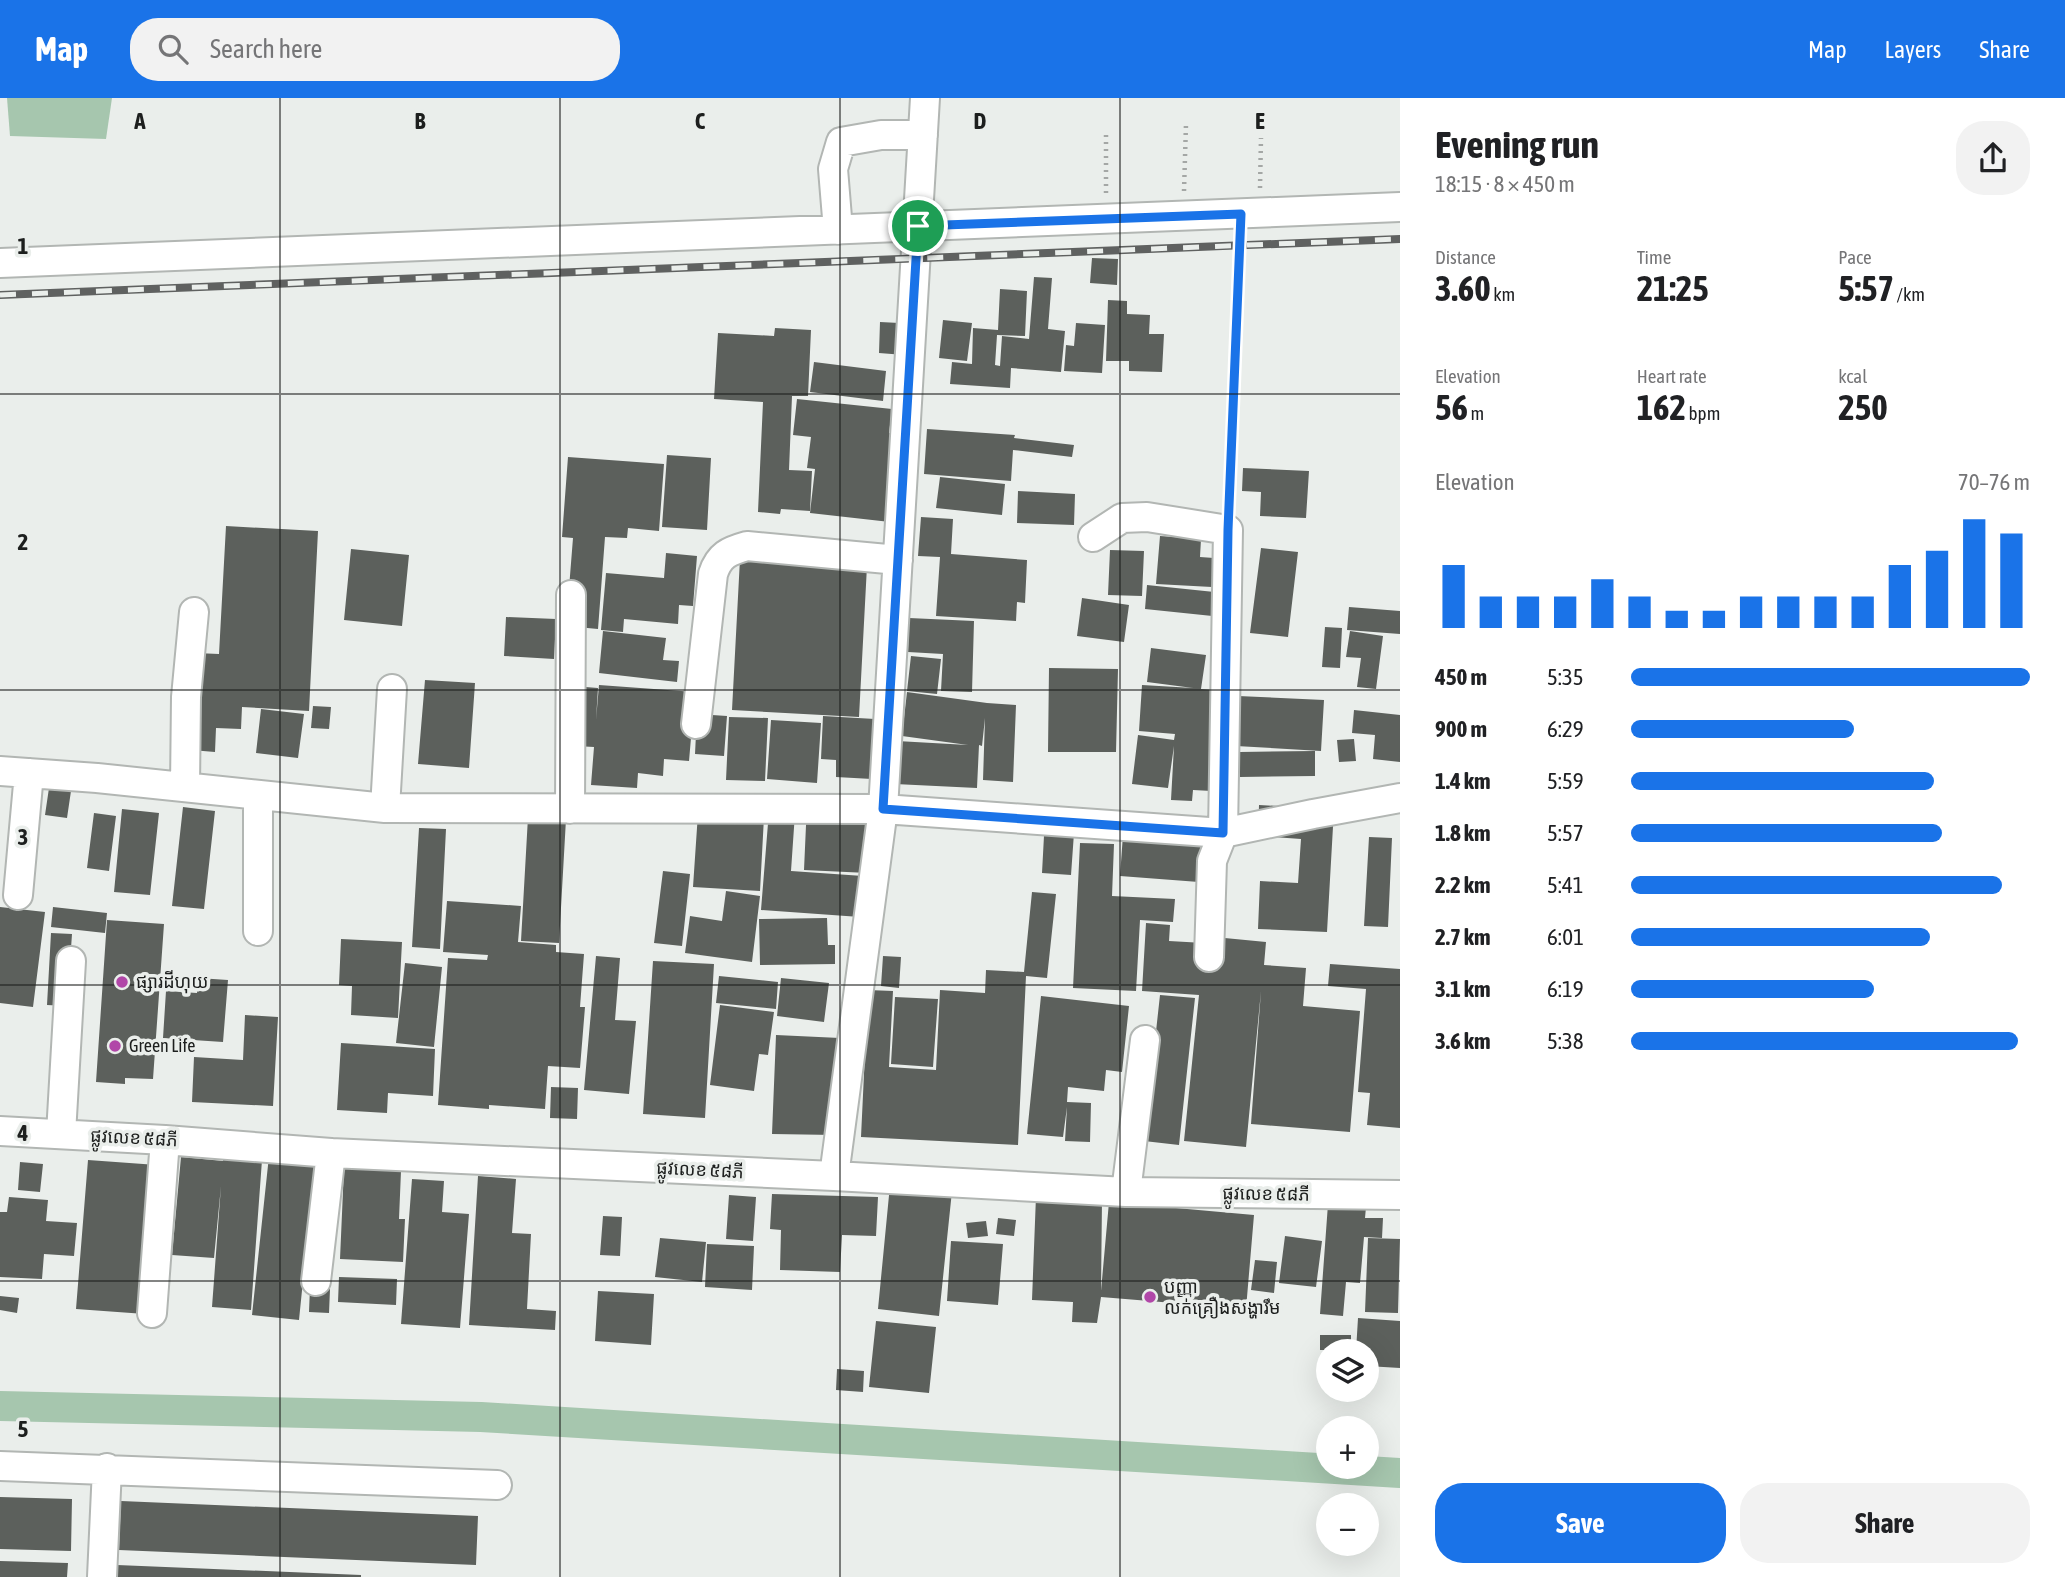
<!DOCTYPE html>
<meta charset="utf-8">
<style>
:root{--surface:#fff;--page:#f2f2f2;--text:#202124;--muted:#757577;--accent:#1a73e8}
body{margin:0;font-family:"Asap Condensed","Noto Sans Khmer",sans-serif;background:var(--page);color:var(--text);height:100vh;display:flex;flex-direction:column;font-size:26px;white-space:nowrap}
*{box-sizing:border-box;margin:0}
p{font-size:23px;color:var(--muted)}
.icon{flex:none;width:38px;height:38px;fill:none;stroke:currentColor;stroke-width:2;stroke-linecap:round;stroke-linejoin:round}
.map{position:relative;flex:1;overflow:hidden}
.drawer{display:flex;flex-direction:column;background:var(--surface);width:665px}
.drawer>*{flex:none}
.buttons{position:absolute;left:1316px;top:1241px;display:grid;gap:14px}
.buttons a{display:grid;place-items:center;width:63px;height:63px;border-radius:50%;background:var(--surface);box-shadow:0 7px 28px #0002;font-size:35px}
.pin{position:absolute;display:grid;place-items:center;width:60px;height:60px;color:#fff;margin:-30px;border:4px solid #fff;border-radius:50%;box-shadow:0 2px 7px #0007}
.round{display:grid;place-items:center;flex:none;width:74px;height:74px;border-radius:28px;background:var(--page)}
.summary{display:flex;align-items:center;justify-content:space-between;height:119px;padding:0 35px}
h1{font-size:38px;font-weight:700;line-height:52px}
.stats{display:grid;grid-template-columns:repeat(3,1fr);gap:10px;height:119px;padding:7px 35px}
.stats div{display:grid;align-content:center}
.stats b{font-size:35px;font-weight:700}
.stats small{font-size:19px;font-weight:400}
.stats p{font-size:19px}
.chart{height:196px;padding:14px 35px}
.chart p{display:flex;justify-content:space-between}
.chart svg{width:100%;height:126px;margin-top:7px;stroke:var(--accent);stroke-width:6}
.action{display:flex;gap:14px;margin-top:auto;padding:14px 35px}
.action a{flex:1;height:80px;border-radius:28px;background:var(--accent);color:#fff;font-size:28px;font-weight:700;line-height:80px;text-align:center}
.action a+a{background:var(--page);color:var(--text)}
ul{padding:0 35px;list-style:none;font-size:23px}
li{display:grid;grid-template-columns:112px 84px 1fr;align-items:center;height:52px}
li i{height:18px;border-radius:9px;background:var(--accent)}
header{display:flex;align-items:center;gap:42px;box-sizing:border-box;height:98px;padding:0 35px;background:var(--accent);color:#fff}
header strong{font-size:33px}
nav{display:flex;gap:38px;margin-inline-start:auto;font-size:24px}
.search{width:490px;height:63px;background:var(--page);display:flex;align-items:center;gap:18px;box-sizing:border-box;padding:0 24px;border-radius:28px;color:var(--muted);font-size:26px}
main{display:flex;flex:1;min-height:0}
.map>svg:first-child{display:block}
</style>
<header>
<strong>Map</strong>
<div class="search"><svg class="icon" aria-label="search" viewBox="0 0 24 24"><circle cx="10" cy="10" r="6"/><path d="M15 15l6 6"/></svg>Search here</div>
<nav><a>Map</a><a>Layers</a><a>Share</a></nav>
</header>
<main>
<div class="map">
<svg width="1400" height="1479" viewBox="0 0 1400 1479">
<rect width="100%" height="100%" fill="#eaeeeb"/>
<path fill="#a6c6ae" d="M7,0H112L106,41L10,38Z"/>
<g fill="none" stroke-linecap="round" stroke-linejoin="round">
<path stroke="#a6c6ae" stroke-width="30" d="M0,1308L481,1319L1400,1375"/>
</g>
<path fill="#5c605c" d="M1092,160L1118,161L1117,187L1090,185Z
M1034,179L1052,180L1048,231L1065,233L1061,274L1011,270L1010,290L950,286L952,264L972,266L973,230L998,232L1000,191L1027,193L1025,238L997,237L995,267L1000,268L1002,238L1029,241Z
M1108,202L1127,203V216L1150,217L1149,236H1164L1162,274L1129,273V263H1106Z
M943,222L972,225L967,263L939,260Z
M880,224L919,226L917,258L879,255Z
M1076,225L1105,227L1102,275L1064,273L1066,247L1074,248Z
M775,230L811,232L808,298H792L789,372L812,373L810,413L781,411L780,416L758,414L763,304L714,301L718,235L774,238Z
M814,264L886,273L883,303L810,294Z
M797,301L892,311L889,335L900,336L890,424L810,415L815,371L807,370L811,339L793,337Z
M927,331L1015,337L1014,340L1074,347L1072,359L1013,352L1011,383L924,376Z
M667,357L711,360L707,432L662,429Z
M568,359L664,366L659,433L628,430L627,440L605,439L598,531L566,528L573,440L562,439Z
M1243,370L1309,373L1306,420L1260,418L1261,394L1242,393Z
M940,379L1005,386L1002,417L936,410Z
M1018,393L1075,396L1074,427L1017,425Z
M921,419L953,421L951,456L1027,462L1025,505L1017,504L1016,523L936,518L940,459L918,458Z
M226,428L318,433L309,613L242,609L241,631L216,630L215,654L191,652L196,555L219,556Z
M1160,438L1201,441L1200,459L1214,460L1212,489L1156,486Z
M741,442L868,449L859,619L732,612Z
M1261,450L1298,454L1288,539L1250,535Z
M351,451L409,457L402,528L344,522Z
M1110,452L1144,453L1142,498L1108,497Z
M666,455L697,458L693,508L679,507L678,526L624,521L623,534L601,532L606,475L664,480Z
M1147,487L1224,495L1222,519L1145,511Z
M1082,500L1129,507L1124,544L1077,538Z
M1349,509L1400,513V536L1347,532Z
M506,519L556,521L554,561L504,558Z
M909,520L974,523L972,594L941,593L943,556L908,554Z
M1325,529L1342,530L1340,570L1322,569Z
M603,533L666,540L663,562L679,563L677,584L599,575Z
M1350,533L1383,538L1376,591L1357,589L1361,560L1346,559Z
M1151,550L1206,557L1201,591L1218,592L1212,693L1193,692L1192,703L1171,702L1174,648L1168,690L1132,686L1138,637L1174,642L1175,636L1139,633L1142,587L1193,590L1147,584Z
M911,558L941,561L937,596L907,593Z
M1049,570L1118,571L1116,654H1048Z
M425,582L475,585L469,670L418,666Z
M560,587L598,590L596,622L599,587L695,594L689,663L664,661L663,678L638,675L637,690L591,687L594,649L557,647Z
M907,594L987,605L1016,607L1013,684L983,682L985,620L982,648L979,647L977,690L895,686L897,643L968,647L902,638Z
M1238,598L1324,602L1321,653L1236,648Z
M313,608L331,609L329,631L311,630Z
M261,611L304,616L298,660L256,655Z
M1354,612L1400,617V664L1373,661L1375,637L1352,635Z
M697,616L727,618L724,658L695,656Z
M823,618L875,621L872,681L836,679V662L821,661Z
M729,619L768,620L765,683L726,682Z
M771,622L821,625L817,685L767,681Z
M1354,641L1356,663L1339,664L1337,642Z
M1315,653V678L1240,679V654Z
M49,690L71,693L67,720L45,717Z
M807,705L872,709L868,775L804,772Z
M1259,707L1334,711L1327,834L1258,831L1260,783L1298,785L1301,741L1258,738Z
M183,709L215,713L204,811L172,808Z
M122,711L159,715L150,797L114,794Z
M769,713L795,715L791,773L863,778L860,819L761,812Z
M94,715L116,718L109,773L87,770Z
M698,715L764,719L760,793L693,789Z
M528,719L566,721L559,845L521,843Z
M1045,719L1075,721L1071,777L1042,775Z
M1124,723L1216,729L1212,785L1120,778Z
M419,730L446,731L440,851L412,849Z
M1369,739L1392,740L1388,829L1364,828Z
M1080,745L1114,746L1112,798L1175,801L1173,824L1140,822L1136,893L1073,890Z
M663,773L690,776L682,848L654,845Z
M726,793L760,798L752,864L685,855L690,818L722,823Z
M1032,794L1056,796L1047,880L1026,878L1018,1047L861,1039L868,892L893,893L889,969L936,972L940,892L985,895L986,872L1024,874Z
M447,803L521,808L518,844L556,847V854L584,856L580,909H585L580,970L548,968L545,1011L489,1007V1011L438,1007L448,860L487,862L488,857L443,854Z
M0,809L45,814L33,909L0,905Z
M53,809L107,815L105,835L51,829Z
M827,820L828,847H835V866L760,867L759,821Z
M107,822L164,826L153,981L125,980V986L96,984Z
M1146,825L1170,827L1169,843L1204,845V838L1266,844L1264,867L1306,870L1303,908L1360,913L1350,1034L1251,1026L1261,893L1246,1049L1184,1043L1199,897L1142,893Z
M51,835L72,836L67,908L47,907Z
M341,841L402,844L398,920L351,917L352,888L339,887Z
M596,858L620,860L615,922L636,923L629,996L584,992Z
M883,858L901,859L899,890L881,888Z
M653,863L714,866L705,1020L643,1016Z
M405,865L442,869L434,949L396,945Z
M1330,866L1400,871V1030L1367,1027L1370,995L1358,994L1366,891L1328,888Z
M719,878L778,884L776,911L716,905Z
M198,880L228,882L223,944L163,940L166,893L197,895Z
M781,880L829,885L824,924L777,918Z
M1160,897L1195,900L1179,1047L1144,1043Z
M1041,898L1129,908L1122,974L1106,972L1104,993L1068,989L1067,1004L1091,1005L1090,1044L1065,1043L1067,1009L1063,1039L1027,1036Z
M895,899L938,901L933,969L891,966Z
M720,907L774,914L768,957L759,956L754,993L710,987Z
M245,917L278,919L273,1008L192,1004L194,959L243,962Z
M776,937L840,940L835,1037L772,1036Z
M341,945L435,951L433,998L388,995L387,1015L337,1012Z
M551,989L578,990L577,1021L550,1020Z
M269,1058L325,1063L323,1085L313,1084L299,1222L252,1217Z
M181,1059L223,1063V1059L262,1062L251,1212L212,1209L221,1088L214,1160L172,1157Z
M88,1062L157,1067L145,1216L76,1211Z
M20,1064L43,1066L40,1094L18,1092Z
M344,1070L401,1073L399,1121H405L403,1164L340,1161Z
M478,1078L516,1081L512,1135L531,1136L527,1211L556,1213L555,1232L469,1227Z
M412,1081L444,1083L442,1114L469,1116L460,1230L401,1226Z
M890,1087L952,1093L939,1218L878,1211Z
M772,1096L878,1099L876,1138L842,1137L840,1174L780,1172L781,1132L770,1131Z
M729,1097L756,1099L753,1143L726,1141Z
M1036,1098L1102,1101L1101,1193L1109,1104L1254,1117L1246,1211L1101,1199L1097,1225L1072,1224L1073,1204L1032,1202Z
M9,1099L48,1102L46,1123L77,1125L74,1158L44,1156L42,1181L0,1179V1114H7Z
M1328,1106L1366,1109L1365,1120H1383L1382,1140L1364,1139L1360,1185L1346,1184L1343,1218L1320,1216Z
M603,1118L622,1119L620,1158L600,1157Z
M998,1120L1016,1122L1014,1138L996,1136Z
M986,1123L988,1138L968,1140L966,1125Z
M1285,1138L1322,1143L1316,1189L1279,1185Z
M660,1140L706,1144L702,1184L655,1179Z
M1368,1140L1400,1141L1398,1215L1365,1214Z
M951,1143L1003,1146L998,1207L947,1203Z
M707,1146L754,1148L752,1192L705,1189Z
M1255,1162L1277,1164L1274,1195L1251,1192Z
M339,1179L397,1181L396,1207L338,1204Z
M310,1189L330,1191L329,1215L309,1214Z
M598,1193L654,1196L651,1247L595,1243Z
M0,1198L19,1200L17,1215L0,1212Z
M1358,1220L1400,1223V1270L1367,1268V1253H1356Z
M876,1223L936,1229L929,1295L869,1289Z
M1320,1237H1351V1252H1320Z
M837,1271L864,1273L863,1294L836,1292Z
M0,1399L72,1401L71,1453L0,1451Z
M121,1403L478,1418L476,1467L119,1452Z
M0,1463L68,1465L67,1479H0Z
M117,1467L361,1477V1479H116Z"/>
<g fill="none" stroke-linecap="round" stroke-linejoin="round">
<g stroke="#b2b6b3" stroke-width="32">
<path id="minor" d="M838,132L833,71L841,44L881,37H923
M0,165L1400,109
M1093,439L1122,420L1147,419L1228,432L1223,735L1212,763L1209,859
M696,626L713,476C719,457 729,453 747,448L898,462
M0,673L97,680L385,710L883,711L1223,735L1313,716L1400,700
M185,689L186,599L194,514
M385,710L392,591
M570,711L571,497
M18,797L29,675
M258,833V697
M0,1033L165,1042L331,1055L834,1078L1126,1094L1400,1097
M61,1036L71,863
M834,1078L883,711L925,0
M1126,1094L1145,942
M316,1183L331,1055
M152,1215L165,1042
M0,1368L497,1387
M102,1479L107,1370"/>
</g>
<path stroke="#a4a7a5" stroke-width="4.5" stroke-dasharray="2 5" stroke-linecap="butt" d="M1260,90L1261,40
M1184,93L1186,26
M1106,95V33
M1229,407L1240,143"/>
<use href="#minor" stroke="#fff" stroke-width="28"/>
<g stroke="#5f6160" stroke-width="8">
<path id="rail" d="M0,197L1400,141"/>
</g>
<use href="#rail" stroke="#eaeeeb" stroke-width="5" stroke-dasharray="16" stroke-linecap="butt"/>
</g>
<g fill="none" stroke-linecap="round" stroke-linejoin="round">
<g stroke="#fff" stroke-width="14">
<path id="route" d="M1241,116L1228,432L1223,735L883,711L918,128Z"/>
</g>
<use href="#route" stroke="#1a73e8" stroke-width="9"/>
</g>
<path fill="none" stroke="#1d1f1e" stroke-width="2" stroke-opacity="0.55" d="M280,0V1479M560,0V1479M840,0V1479M1120,0V1479M0,296H1400M0,592H1400M0,887H1400M0,1183H1400"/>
<g fill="#b147a8" stroke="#eaeeeb" stroke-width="2.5">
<circle cx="122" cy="884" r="7"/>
<circle cx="115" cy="948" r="7"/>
<circle cx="1150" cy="1199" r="7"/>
</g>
<g text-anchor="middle" stroke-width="7" stroke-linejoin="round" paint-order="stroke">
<g font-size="18" fill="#1d1f1e" stroke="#eaeeeb" text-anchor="start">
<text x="136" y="890">ផ្សារដីហុយ</text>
<text x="129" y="954">Green Life</text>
<text x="1164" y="1195">បញ្ញា<tspan x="1164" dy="21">លក់គ្រឿងសង្ហារឹម</tspan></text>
</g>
<g font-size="18" fill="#1d1f1e" stroke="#eaeeeb">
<text transform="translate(134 1040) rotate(3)" y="6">ផ្លូវលេខ ៥៨ភី</text>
<text transform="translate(700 1072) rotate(3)" y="6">ផ្លូវលេខ ៥៨ភី</text>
<text transform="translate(1266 1096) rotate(1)" y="6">ផ្លូវលេខ ៥៨ភី</text>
</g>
</g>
<g font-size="23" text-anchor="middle" font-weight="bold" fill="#1d1f1e" stroke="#eaeeeb" stroke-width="7" stroke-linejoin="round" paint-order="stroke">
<text x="140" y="31">A</text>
<text x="420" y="31">B</text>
<text x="700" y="31">C</text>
<text x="980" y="31">D</text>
<text x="1260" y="31">E</text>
<text x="23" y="156">1</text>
<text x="23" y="452">2</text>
<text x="23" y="747">3</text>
<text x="23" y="1043">4</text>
<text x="23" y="1339">5</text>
</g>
</svg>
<div class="buttons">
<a><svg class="icon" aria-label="layers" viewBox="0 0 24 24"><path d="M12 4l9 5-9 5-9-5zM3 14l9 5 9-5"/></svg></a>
<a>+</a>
<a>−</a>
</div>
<div class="pin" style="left:918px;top:128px;background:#1e9e55"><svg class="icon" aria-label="arrive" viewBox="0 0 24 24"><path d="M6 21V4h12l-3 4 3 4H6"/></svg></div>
</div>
<section class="drawer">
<div class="summary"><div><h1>Evening run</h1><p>18:15 · 8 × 450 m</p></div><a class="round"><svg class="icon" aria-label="share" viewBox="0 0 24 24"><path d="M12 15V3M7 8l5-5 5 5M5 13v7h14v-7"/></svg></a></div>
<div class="stats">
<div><p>Distance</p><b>3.60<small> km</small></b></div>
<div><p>Time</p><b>21:25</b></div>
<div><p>Pace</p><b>5:57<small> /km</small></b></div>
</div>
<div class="stats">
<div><p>Elevation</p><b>56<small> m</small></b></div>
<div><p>Heart rate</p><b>162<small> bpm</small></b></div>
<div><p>kcal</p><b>250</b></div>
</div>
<div class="chart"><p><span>Elevation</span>70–76 m</p>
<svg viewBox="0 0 160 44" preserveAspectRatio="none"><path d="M5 44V22M15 44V33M25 44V33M35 44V33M45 44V27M55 44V33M65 44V38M75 44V38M85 44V33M95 44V33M105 44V33M115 44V33M125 44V22M135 44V17M145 44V6M155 44V11"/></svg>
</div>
<ul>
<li><b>450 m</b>5:35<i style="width:100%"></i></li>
<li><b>900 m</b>6:29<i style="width:56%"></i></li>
<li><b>1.4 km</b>5:59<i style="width:76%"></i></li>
<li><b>1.8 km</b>5:57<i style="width:78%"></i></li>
<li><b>2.2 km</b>5:41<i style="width:93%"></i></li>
<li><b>2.7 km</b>6:01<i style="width:75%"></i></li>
<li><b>3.1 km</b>6:19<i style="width:61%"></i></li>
<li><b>3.6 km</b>5:38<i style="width:97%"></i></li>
</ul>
<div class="action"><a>Save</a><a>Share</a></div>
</section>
</main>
